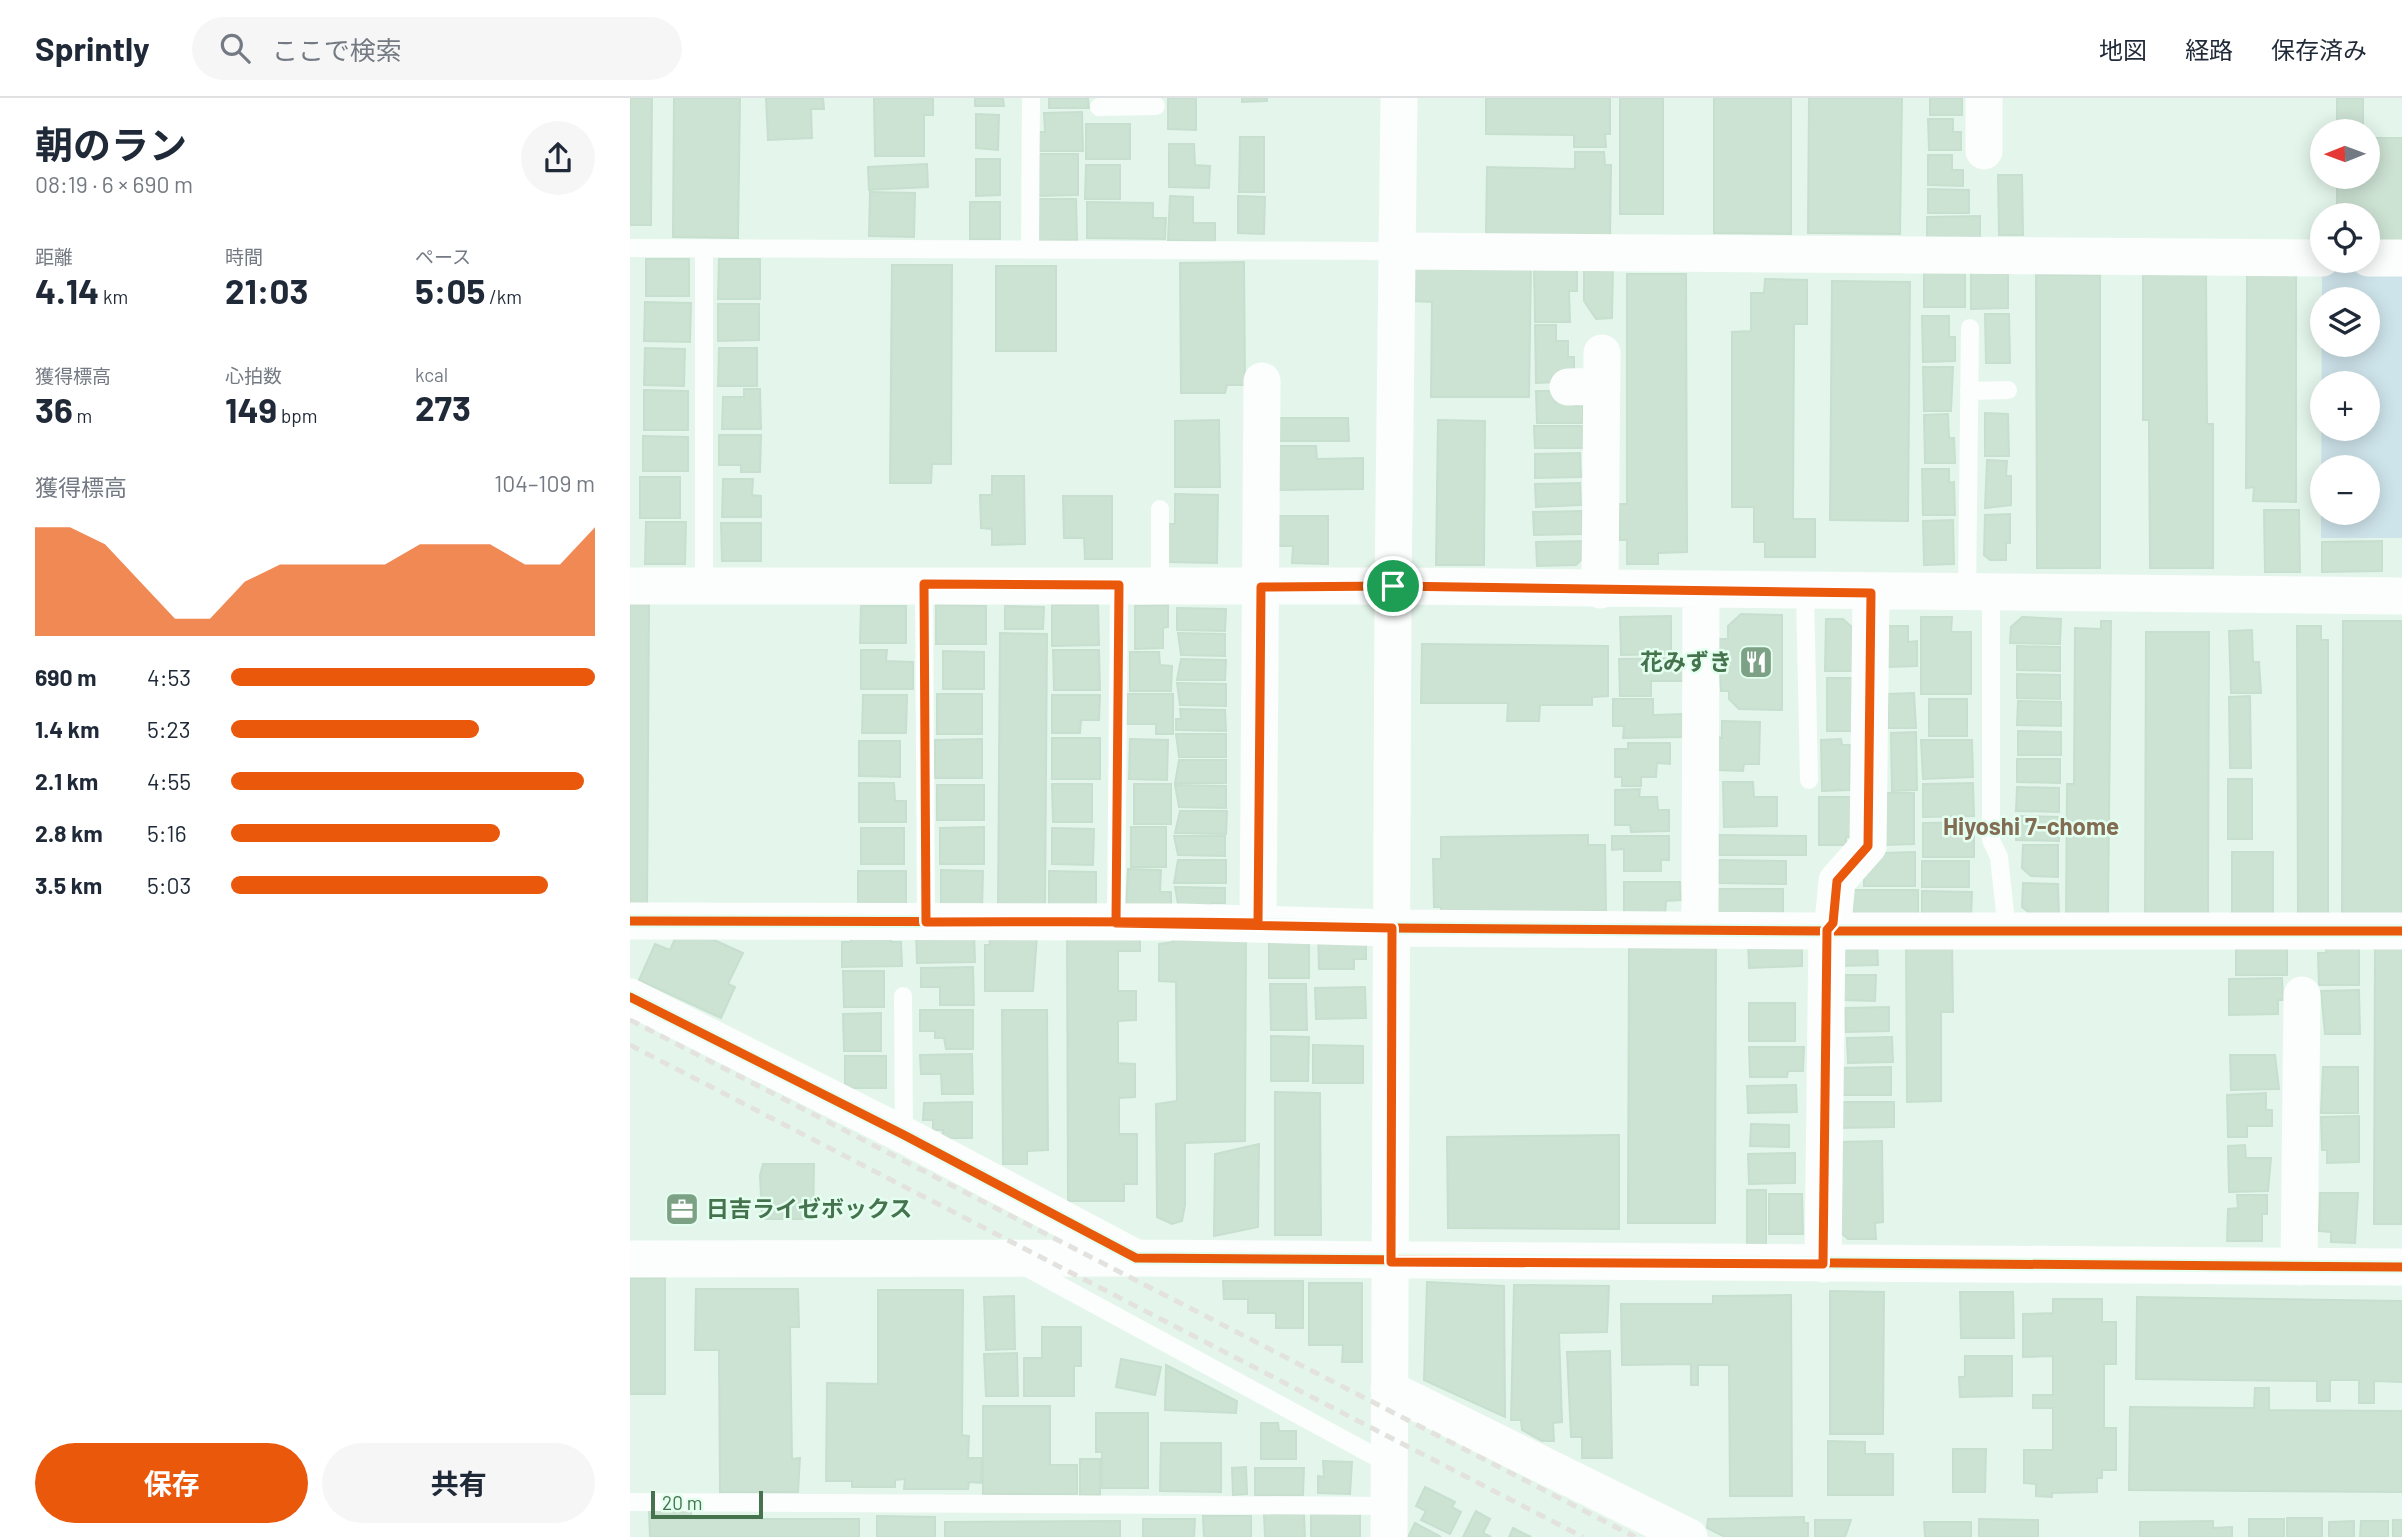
<!DOCTYPE html>
<html lang="ja">
<meta charset="utf-8">
<style>
:root{--surface:#fff;--page:#f6f6f7;--text:#1f2937;--muted:#747a83;--line:#e0e1e3;--accent:#ea580c}
body{margin:0;font-family:Barlow,"Noto Sans JP",sans-serif;background:var(--page);color:var(--text);height:100vh;display:flex;flex-direction:column;font-size:26px;white-space:nowrap}
*{box-sizing:border-box;margin:0}
p{font-size:23px;color:var(--muted)}
.icon{flex:none;width:38px;height:38px;fill:none;stroke:currentColor;stroke-width:2;stroke-linecap:round;stroke-linejoin:round}
.map{position:relative;flex:1;overflow:hidden}
.details{display:flex;flex-direction:column;background:var(--surface);width:630px}
.details>*{flex:none}
.needle{width:46px;rotate:269deg}
.buttons{position:absolute;left:1680px;top:21px;display:grid;gap:14px}
.buttons a{display:grid;place-items:center;width:70px;height:70px;border-radius:50%;background:var(--surface);box-shadow:0 4px 18px #0003;font-size:35px}
.scale{position:absolute;left:21px;bottom:18px;width:112px;box-sizing:border-box;padding-left:7px;border:4px solid #45734e;border-top:0;font-size:19px;line-height:24px;white-space:nowrap;color:#45734e;-webkit-text-stroke:5px #e4fff0;paint-order:stroke}
.pin{position:absolute;display:grid;place-items:center;width:60px;height:60px;color:#fff;margin:-30px;border:4px solid #fff;border-radius:50%;box-shadow:0 2px 7px #0007}
.round{display:grid;place-items:center;flex:none;width:74px;height:74px;border-radius:37px;background:var(--page)}
.summary{display:flex;align-items:center;justify-content:space-between;height:119px;padding:0 35px}
h1{font-size:38px;font-weight:700;line-height:52px}
.figures{display:grid;grid-template-columns:repeat(3,1fr);gap:10px;height:119px;padding:7px 35px}
.figures div{display:grid;align-content:center}
.figures b{font-size:35px;font-weight:700}
.figures small{font-size:19px;font-weight:400}
.figures p{font-size:19px}
.chart{height:196px;padding:14px 35px}
.chart p{display:flex;justify-content:space-between}
.chart svg{width:100%;height:126px;margin-top:7px;fill:var(--accent);opacity:.7}
.primary-button{display:flex;gap:14px;margin-top:auto;padding:14px 35px}
.primary-button a{flex:1;height:80px;border-radius:42px;background:var(--accent);color:#fff;font-size:28px;font-weight:700;line-height:80px;text-align:center}
.primary-button a+a{background:var(--page);color:var(--text)}
ul{padding:0 35px;list-style:none;font-size:23px}
li{display:grid;grid-template-columns:112px 84px 1fr;align-items:center;height:52px}
li i{height:18px;border-radius:9px;background:var(--accent)}
header{display:flex;align-items:center;gap:42px;box-sizing:border-box;height:98px;padding:0 35px;background:var(--surface);border-bottom:2px solid var(--line)}
header strong{font-size:33px}
nav{display:flex;gap:38px;margin-inline-start:auto;font-size:24px}
.search{width:490px;height:63px;background:var(--page);display:flex;align-items:center;gap:18px;box-sizing:border-box;padding:0 24px;border-radius:38px;color:var(--muted);font-size:26px}
main{display:flex;flex:1;min-height:0}
.map>svg:first-child{display:block}
</style>
<header>
<strong>Sprintly</strong>
<div class="search"><svg class="icon" aria-label="search" viewBox="0 0 24 24"><circle cx="10" cy="10" r="6"/><path d="M15 15l6 6"/></svg>ここで検索</div>
<nav><a>地図</a><a>経路</a><a>保存済み</a></nav>
</header>
<main>
<section class="details">
<div class="summary"><div><h1>朝のラン</h1><p>08:19 · 6 × 690 m</p></div><a class="round"><svg class="icon" aria-label="share" viewBox="0 0 24 24"><path d="M12 15V3M7 8l5-5 5 5M5 13v7h14v-7"/></svg></a></div>
<div class="figures">
<div><p>距離</p><b>4.14<small> km</small></b></div>
<div><p>時間</p><b>21:03</b></div>
<div><p>ペース</p><b>5:05<small> /km</small></b></div>
</div>
<div class="figures">
<div><p>獲得標高</p><b>36<small> m</small></b></div>
<div><p>心拍数</p><b>149<small> bpm</small></b></div>
<div><p>kcal</p><b>273</b></div>
</div>
<div class="chart"><p><span>獲得標高</span>104–109 m</p>
<svg viewBox="0 0 160 44" preserveAspectRatio="none"><path d="M0 44V6L10 6L20 12L30 25L40 38L50 38L60 25L70 19L80 19L90 19L100 19L110 12L120 12L130 12L140 19L150 19L160 6V44z"/></svg>
</div>
<ul>
<li><b>690 m</b>4:53<i style="width:100%"></i></li>
<li><b>1.4 km</b>5:23<i style="width:68%"></i></li>
<li><b>2.1 km</b>4:55<i style="width:97%"></i></li>
<li><b>2.8 km</b>5:16<i style="width:74%"></i></li>
<li><b>3.5 km</b>5:03<i style="width:87%"></i></li>
</ul>
<div class="primary-button"><a>保存</a><a>共有</a></div>
</section>
<div class="map">
<svg width="1772" height="1439" viewBox="0 0 1772 1439">
<rect width="100%" height="100%" fill="#e4f6ec"/>
<path fill="#cee4eb" fill-rule="evenodd" d="M1692,173L1772,174V440H1691ZM1692,201H1738V247H1692ZM1692,285H1738V331H1692ZM1692,369H1738V415H1692Z"/>
<path fill="#cce2d3" stroke="#c7dfce" stroke-width="2" d="M0,0H22L21,127H0Z
M44,0H110L108,140L43,139Z
M136,0H193L194,11H181L182,40L138,42Z
M244,0H303V17H294V58H245Z
M345,0H373L374,8H345Z
M419,0H458L459,10H419Z
M538,0H566V32L538,31Z
M612,0H637V3L612,4Z
M856,0H980V36H975L976,49H944V37L856,36Z
M990,0H1033V116H990Z
M1084,0H1161V136L1084,135Z
M1179,0H1272L1270,136L1178,135Z
M1300,0H1332V17H1300Z
M1707,0H1733V33H1707Z
M452,14L453,53H409L408,34H415L414,15Z
M346,16L369,17L368,52L346,50Z
M1298,21H1323V34H1331V52H1299Z
M456,26H500V61H456Z
M610,39H634V94H609Z
M1738,40H1772V145H1738V117H1707V79H1738Z
M539,46H564L565,67L580,68L579,90L539,89Z
M945,54H974L975,67H981L980,141L856,138L857,69L945,71Z
M409,56H448V97L409,98Z
M1298,57H1322V72H1333V88L1298,87Z
M346,61H370V97L346,98Z
M297,66L298,89L239,92L238,69Z
M456,67H490V101H455Z
M1368,77H1392L1393,137H1369Z
M1298,91L1339,92V115H1298Z
M240,94L285,95L284,139L239,138Z
M540,98L563,99V125H585V144L538,142Z
M608,98L635,99L634,136L608,135Z
M408,101H446L447,142L408,143Z
M340,104H370V141H340Z
M457,104L523,105V120H536L535,141L457,140Z
M1350,118V145L1297,146V119Z
M16,161H59V198H16Z
M89,161H130V201H88Z
M614,164L615,287H597L595,295H551L550,165Z
M782,165L901,166L899,299H801L802,204L781,203Z
M262,167H322L321,366H302L301,385H260Z
M366,168H426V253H366Z
M947,168V193H939L940,224H905L904,169Z
M983,168L982,220L966,221L954,203V169Z
M1294,170H1335V209H1294Z
M1378,170V210L1341,211V171Z
M997,176H1056L1057,454L1028,455V466H997V442H990L989,406H997Z
M1406,177H1470V470H1407Z
M1513,177H1576L1577,326H1583V470H1520L1519,322H1513Z
M1617,177H1666V404L1623,403L1624,389L1616,390Z
M1135,181L1177,182V226H1164L1163,421H1185V459H1135V444H1124V409H1102V234L1121,233V195H1134Z
M1202,183L1280,184L1278,423L1200,422Z
M15,204L61,205L60,244L14,243Z
M88,206H129V242L88,243Z
M1355,216H1379L1380,265H1356Z
M1292,218H1319V239H1325V263L1293,264Z
M905,227H926V243H938V259H944V273H928V284L906,285Z
M15,250L55,251L54,288L14,287Z
M89,250H127V288H88Z
M1293,269H1323L1321,313H1294Z
M114,291H130L131,331H92L93,299H114Z
M14,292L58,293V332H14Z
M906,293H925V304L945,303V308H953V325H907Z
M1355,315L1378,316L1379,358H1355Z
M1318,316L1319,340H1324L1325,365H1295L1294,317Z
M642,320H718L719,343H642Z
M589,322L590,389H545V323Z
M808,322L855,323L854,467H806Z
M904,328H952L953,350H905Z
M89,337H131L130,374H111V367H89Z
M13,338L58,339V373H13Z
M648,348H686L687,361L733,360V391L648,392Z
M950,355L951,379L905,380V356Z
M1357,362L1377,363L1376,378H1381V407L1355,410Z
M1292,371H1319V385L1324,384L1325,417H1293Z
M362,378H394L395,446L362,447V431L351,430L350,397H362Z
M10,379H50V420H10Z
M93,381H123L122,397L131,398V419H92Z
M950,385L951,407L906,409L905,386Z
M545,396L588,397L587,465L537,464L538,426H545Z
M433,398H482V461H455L454,440H434Z
M1634,412H1669L1670,474H1635Z
M952,413L953,436L904,437L903,414Z
M1380,416V445H1376V462H1360L1354,457L1355,417Z
M648,418H698V466L662,465L663,448H648Z
M1323,422L1324,466L1294,467L1293,423Z
M16,424H56L55,466H15Z
M91,425H131V463H92Z
M957,443L958,455L946,467L907,468L906,444Z
M1752,443V473L1692,474V444Z
M0,504H19L17,812H0Z
M468,506L469,547L422,548V507Z
M306,507L356,508V546H306Z
M538,507V529L533,530V550L505,551V508Z
M231,508H276V545H230Z
M375,508L414,509L413,531H375Z
M547,510L596,511L595,533L547,532Z
M1111,516L1152,517V612L1109,611L1099,601V593H1091L1087,541H1098V528Z
M1041,518V556L991,557L990,519Z
M1291,519H1322L1321,534H1341V596H1291Z
M1392,519L1431,521L1430,546L1380,545L1381,529Z
M1196,521H1213L1225,532L1224,573H1195Z
M1471,523H1481L1478,818H1436L1437,686H1444L1445,530L1471,531Z
M1713,523H1772V819H1712Z
M1256,528H1278V544L1287,543V568L1257,569Z
M1667,528H1691V542H1698V818H1668Z
M1622,532L1623,564H1629L1631,595H1601L1599,533Z
M1516,534H1579L1578,820H1515Z
M370,535L417,536L415,811H368Z
M548,535L595,536V558L551,557Z
M792,546L978,548V598L962,599V607H910L909,623H877L878,605H791Z
M1387,548L1430,549V573L1387,572Z
M231,552H257L256,563L283,564V591H231Z
M423,552H469L470,592H424Z
M313,553L354,554V591H313Z
M500,554H529L530,567L542,568L541,593H500Z
M1054,560L1055,583H1021V598H990L989,561Z
M551,561L596,562L595,582H547Z
M1387,576L1430,577V601L1387,600Z
M1197,580H1222V633H1197Z
M547,585L596,586V608L550,607Z
M1284,595L1286,630H1258V596Z
M307,596H352V636H307Z
M497,596H543V636H526V626H497Z
M233,597H277L276,635H232Z
M422,597H470L469,622H451L450,635H422Z
M1620,598L1621,670H1600L1599,599Z
M983,601H1023V617L1053,616V639L993,640L994,628H983Z
M1299,601H1337V638H1299Z
M1388,603L1431,604V628L1387,627Z
M550,611L595,612L596,633L546,632V621H551Z
M1092,623L1130,624L1129,666H1114L1113,673L1087,672V639L1092,640Z
M1388,633L1431,634V657H1388Z
M1286,634L1287,692L1262,693L1261,635Z
M546,636H596V659H549Z
M422,640H470V681H422Z
M352,641V680H305V642Z
M500,641L538,642L537,682L499,681Z
M1211,641L1212,647H1220V692L1192,693L1191,642Z
M1291,642H1342L1343,679L1293,681Z
M229,643H270V679L229,678Z
M998,645H1040V666L1027,665L1026,679H1011V688H992V679H985V651H998Z
M1387,661H1430V685L1387,684Z
M549,662H596V685H545Z
M1598,681H1622V741H1598Z
M1093,684H1123L1124,699H1147V728L1094,729Z
M229,685H264L265,703H276V724H229Z
M1343,685L1344,718L1293,719V686Z
M422,686H462V724H423Z
M504,686H541V726H504Z
M307,687H354V722H307Z
M545,687L596,688V710L549,709Z
M1387,689L1429,690V714L1386,713Z
M1010,691L1009,699H1027L1028,712H1039V733L1001,734L1000,727H985V692Z
M1254,695H1284V746L1255,747Z
M1189,699H1221V739H1216V747H1189Z
M550,713H597L596,736L545,735Z
M1387,718L1430,719L1429,743L1386,742Z
M1344,724V759H1293V725Z
M354,729V766H310V730Z
M501,729H536V769H501Z
M231,730H274V766H231Z
M422,730L464,731L463,767L422,766Z
M958,737V747H975L976,813L811,815V809H804L803,761H811V739Z
M1089,737L1176,738V757H1089Z
M544,738H595V758L548,757Z
M982,738H1039V762H1031V773H994V751L982,752Z
M1393,747H1428V779L1401,778L1392,770Z
M1285,754V788H1234V775L1252,755Z
M1602,754H1643V818L1602,817Z
M548,762H596V785H544Z
M1089,762L1156,763V786L1089,785Z
M1292,763H1339V789H1292Z
M498,771L531,772L530,794H541V815L496,814Z
M311,772L353,773L352,812L311,811Z
M228,773H276V810L228,811Z
M419,773L466,774V811L419,809Z
M994,784H1050L1051,802L1036,803L1035,819L994,818Z
M1393,785L1428,786L1429,818L1401,816L1392,809Z
M545,789L595,790V805H581V812H549Z
M1088,791H1153V816H1088Z
M1220,792H1288V823L1220,822Z
M1292,793L1342,794L1341,820L1292,819Z
M51,827L113,855L98,886L105,889L91,920L9,882L25,846L40,852Z
M510,832V853H488V893H506V922L488,923V965L505,966V999L489,1000V1036H507V1086H494V1103H438L437,833Z
M344,834L345,864L287,865L286,835Z
M679,834V880H639V835Z
M736,834V861H724V871H689L688,835Z
M261,835V844H271L272,868L212,869V844H221V836Z
M542,837L616,841L615,1043L555,1045V1107L552,1123L542,1126L527,1119L526,1006L547,1003L546,884L529,883V846L543,844Z
M359,838H407L403,893H355V847H360Z
M1172,842V868L1119,870L1118,843Z
M1247,842L1248,867L1209,868V844Z
M1276,845H1322L1323,914H1311V1003L1277,1004Z
M1606,846H1657V877H1606Z
M1696,846H1729V887H1689L1688,855H1696Z
M999,847H1086L1085,1125H998Z
M1745,847H1772V1126H1744Z
M343,869L344,907H310V889H291V870Z
M213,873H254V909H214Z
M1211,877H1246L1245,903L1211,902Z
M1652,880L1653,902H1648V916L1599,917V881Z
M640,886H676L677,932H641Z
M735,889L736,920L686,921L685,890Z
M1729,892L1730,936H1695L1691,893Z
M1119,905H1165V943H1119Z
M1259,909V933L1216,934L1215,910Z
M290,912H343V951H316L314,940H305V933H290Z
M372,912H417L418,1052L397,1053V1066H373Z
M251,915V953H214L213,916Z
M641,938L679,939L678,983H641Z
M1262,939L1263,964L1218,965L1217,940Z
M683,947L733,948V985H683Z
M1119,949H1174L1173,973H1158L1157,979H1120Z
M342,956L343,996H312L311,976H291L290,957Z
M1600,957H1645L1649,991L1601,992Z
M215,958H256V990H215Z
M1261,969V997H1208V970Z
M1693,969H1728V1015H1691Z
M1166,987L1167,1014L1118,1015L1117,988Z
M645,994L690,995L691,1137H645Z
M1636,995V1012H1642V1028H1617V1039H1598L1597,997Z
M342,1004V1040H312L313,1032H303V1022H293L294,1005Z
M1208,1004H1264V1029L1208,1030Z
M1729,1018V1064L1697,1065V1052H1692L1691,1019Z
M1121,1026L1159,1027V1049L1120,1048Z
M989,1037V1131L818,1130L817,1039Z
M1252,1043L1253,1124L1245,1125L1246,1141H1218L1209,1133V1044Z
M629,1046L628,1129L584,1138L585,1056Z
M1615,1047L1616,1060H1641L1638,1093L1599,1094L1598,1048Z
M1165,1055V1085L1119,1086L1118,1056Z
M133,1066H184L183,1121H132L130,1077Z
M1117,1092H1136V1146H1117Z
M1690,1095H1728L1725,1145L1701,1144V1134L1689,1133Z
M1139,1096H1172L1173,1136H1139Z
M1607,1097H1637V1116H1632V1143H1597L1598,1111L1608,1110Z
M0,1180H35V1296H0Z
M593,1183H673V1230H646V1215H618V1201H594Z
M797,1184L874,1188L875,1319L794,1282Z
M679,1185H732V1264H712L713,1247H679Z
M884,1187L979,1188L977,1234L929,1235L932,1324L923,1325L924,1343H912L892,1332L891,1322H881Z
M66,1191H168L169,1229H160L162,1361L170,1360L168,1394H90L89,1252H65Z
M248,1192H333L332,1337L339,1338L338,1360H352L351,1385L339,1384L338,1391H274L275,1381L265,1382V1389H222V1383H196L197,1285L248,1286Z
M1200,1193L1254,1194L1253,1336H1200Z
M1330,1194H1383L1384,1240H1331Z
M1161,1197L1162,1398H1100L1099,1267H1068V1287H1061V1266L992,1267L991,1206H1083V1198Z
M384,1198L385,1251L356,1252L354,1199Z
M1507,1199L1772,1203V1284L1744,1283V1305H1729V1282H1700V1303H1687V1283L1506,1281Z
M1423,1201H1472V1224H1486V1266H1474V1330H1486V1372H1472V1380H1467V1394L1422,1395V1399L1406,1398V1386L1394,1385V1352H1423V1310H1403V1297H1423V1258L1393,1259V1216L1423,1215Z
M412,1229H451V1268H444V1298H394V1260H412Z
M980,1253L982,1360H952V1339H941L937,1254Z
M387,1255L388,1298H356L354,1256Z
M1335,1258H1382V1298L1330,1299L1329,1279H1335Z
M491,1261L531,1269L525,1297L486,1289Z
M536,1267L607,1303L606,1315L535,1312Z
M1625,1290H1639V1312L1772,1313V1394L1499,1392L1500,1309L1624,1310Z
M353,1308H420V1367H447V1396H353Z
M466,1315H518V1390H472V1354H466Z
M631,1325H648L649,1333H666V1361H631Z
M1198,1343L1235,1344V1356H1263V1397H1198Z
M531,1345H591V1394L530,1393Z
M1323,1351H1356L1355,1394H1323Z
M450,1361H470V1397H450Z
M693,1363L722,1364L720,1396L688,1395V1378L694,1379Z
M616,1369L617,1396L603,1397L602,1370Z
M625,1370H674L673,1397H625Z
M795,1389L825,1404L822,1409L831,1414L820,1436L791,1422L796,1413L786,1408Z
M19,1413H61V1421H229V1439H20Z
M846,1413L860,1421L853,1435L861,1439H833Z
M674,1415L675,1439H635L634,1416Z
M681,1416H730V1439H681Z
M247,1418L305,1419V1439H247Z
M573,1418H621V1439H574Z
M1174,1419V1425H1178V1439H1095L1077,1430L1078,1421Z
M1657,1420H1692V1439H1657Z
M513,1421H565L564,1439H513Z
M1349,1421L1408,1422V1439H1349Z
M1619,1421H1654V1439H1619Z
M1185,1422H1221L1215,1439H1185Z
M1763,1422H1772V1439H1763Z
M490,1423V1439H315V1424Z
M1583,1423V1430L1602,1429V1439H1510V1424Z
M1724,1423V1439H1699V1424Z
M1731,1423H1758V1439H1730Z
M1294,1424H1341V1439H1295Z
M785,1425L811,1439H778Z
M883,1430L901,1439H879Z"/>
<g fill="none" stroke-linecap="round" stroke-linejoin="round">
<path stroke="#fbfefc" stroke-width="18" d="M469,9L526,8
M0,150L767,153
M400,151L401,0
M1339,293L1378,292
M530,411V488
M294,486L296,824
M74,489V150
M1175,494L1179,682
M1337,496L1340,230
M1361,496V742L1369,759L1377,833
M486,825L489,487
M273,898L274,1037
M392,1167L761,1367
M0,1404L759,1408"/>
<path stroke="#fbfefc" stroke-width="37" d="M1354,53V0
M767,153L1692,160
M1738,160H1772
M938,289L972,288
M0,488H779L1772,498
M970,492L972,255
M0,823L550,824L762,830L1197,833H1772
M628,825L632,283
M1070,832L1071,493
M0,899L274,1037L506,1160L1772,1169
M0,1161L503,1160
M1193,1166L1197,833L1203,825L1207,783L1238,748L1241,495
M1669,1169L1672,897
M759,1291L1059,1439
M759,1439L763,488L769,0"/>
<path stroke="#e3e2df" stroke-width="5" stroke-dasharray="10 7" stroke-linecap="butt" d="M0,922L1005,1439
M0,947L953,1439"/>
<g stroke="#e4fff0" stroke-width="13">
<path id="cycleway" d="M0,823L550,824L762,830L1197,833H1772
M0,899L274,1037L506,1160L1772,1169"/>
</g>
<use href="#cycleway" stroke="#e8590c" stroke-width="9"/>
</g>
<g fill="none" stroke-linecap="round" stroke-linejoin="round">
<g stroke="#fff" stroke-width="14">
<path id="route" d="M763,488L631,489L628,825C517,823 407,824 296,824L294,486L489,487L486,825L762,830L761,1164L1193,1166L1197,832L1203,825L1207,783L1238,748L1241,495L763,488"/>
</g>
<use href="#route" stroke="#ea580c" stroke-width="9"/>
</g>
<defs>
<g id="restaurant-square" transform="scale(1.75)"><rect x="-9" y="-9" width="18" height="18" rx="4" fill="#7da185" stroke="#e4fff0"/><path d="M-5-6h1v4h1v-4h1v4h1v-4h1v5L-1.5 .5V6h-2V.5L-5-1ZM5-6V6H3V1.5H1.5Q1.5-4 5-6Z" fill="#fff"/></g>
<g id="office-square" transform="scale(1.75)"><rect x="-9" y="-9" width="18" height="18" rx="4" fill="#7da185" stroke="#e4fff0"/><path d="M-6-3h4V-5.5h4V-3h4V5H-6ZM-1-4.5V-3h2v-1.5ZM-6 0V1H6V0Z" fill="#fff"/></g>
</defs>
<g fill-rule="evenodd">
<use href="#restaurant-square" x="1126" y="564"/>
<use href="#office-square" x="52" y="1111"/>
</g>
<g text-anchor="middle" stroke-width="5" stroke-linejoin="round" paint-order="stroke">
<g font-size="23" font-weight="bold" fill="#45734e" stroke="#e4fff0" text-anchor="end">
<text x="1102" y="572">花みずき</text>
<text x="76" y="1119" text-anchor="start">日吉ライゼボックス</text>
</g>
<g font-size="24" font-weight="bold" fill="#836c54" stroke="#e4fff0">
<text x="1401" y="737">Hiyoshi 7-chome</text>
</g>
</g>
</svg>
<div class="buttons">
<a><svg class="needle" viewBox="-14 -14 28 28"><path d="M0-13l5 13h-10z" fill="#e53935"/><path d="M0 13l5-13h-10z" fill="#747a83"/></svg></a>
<a><svg class="icon" aria-label="locate" viewBox="0 0 24 24"><circle cx="12" cy="12" r="6"/><path d="M12 2v4M12 18v4M2 12h4M18 12h4"/></svg></a>
<a><svg class="icon" aria-label="layers" viewBox="0 0 24 24"><path d="M12 4l9 5-9 5-9-5zM3 14l9 5 9-5"/></svg></a>
<a>+</a>
<a>−</a>
</div>
<div class="scale">20 m</div>
<div class="pin" style="left:763px;top:488px;background:#1e9e55"><svg class="icon" aria-label="arrive" viewBox="0 0 24 24"><path d="M6 21V4h12l-3 4 3 4H6"/></svg></div>
</div>
</main>
